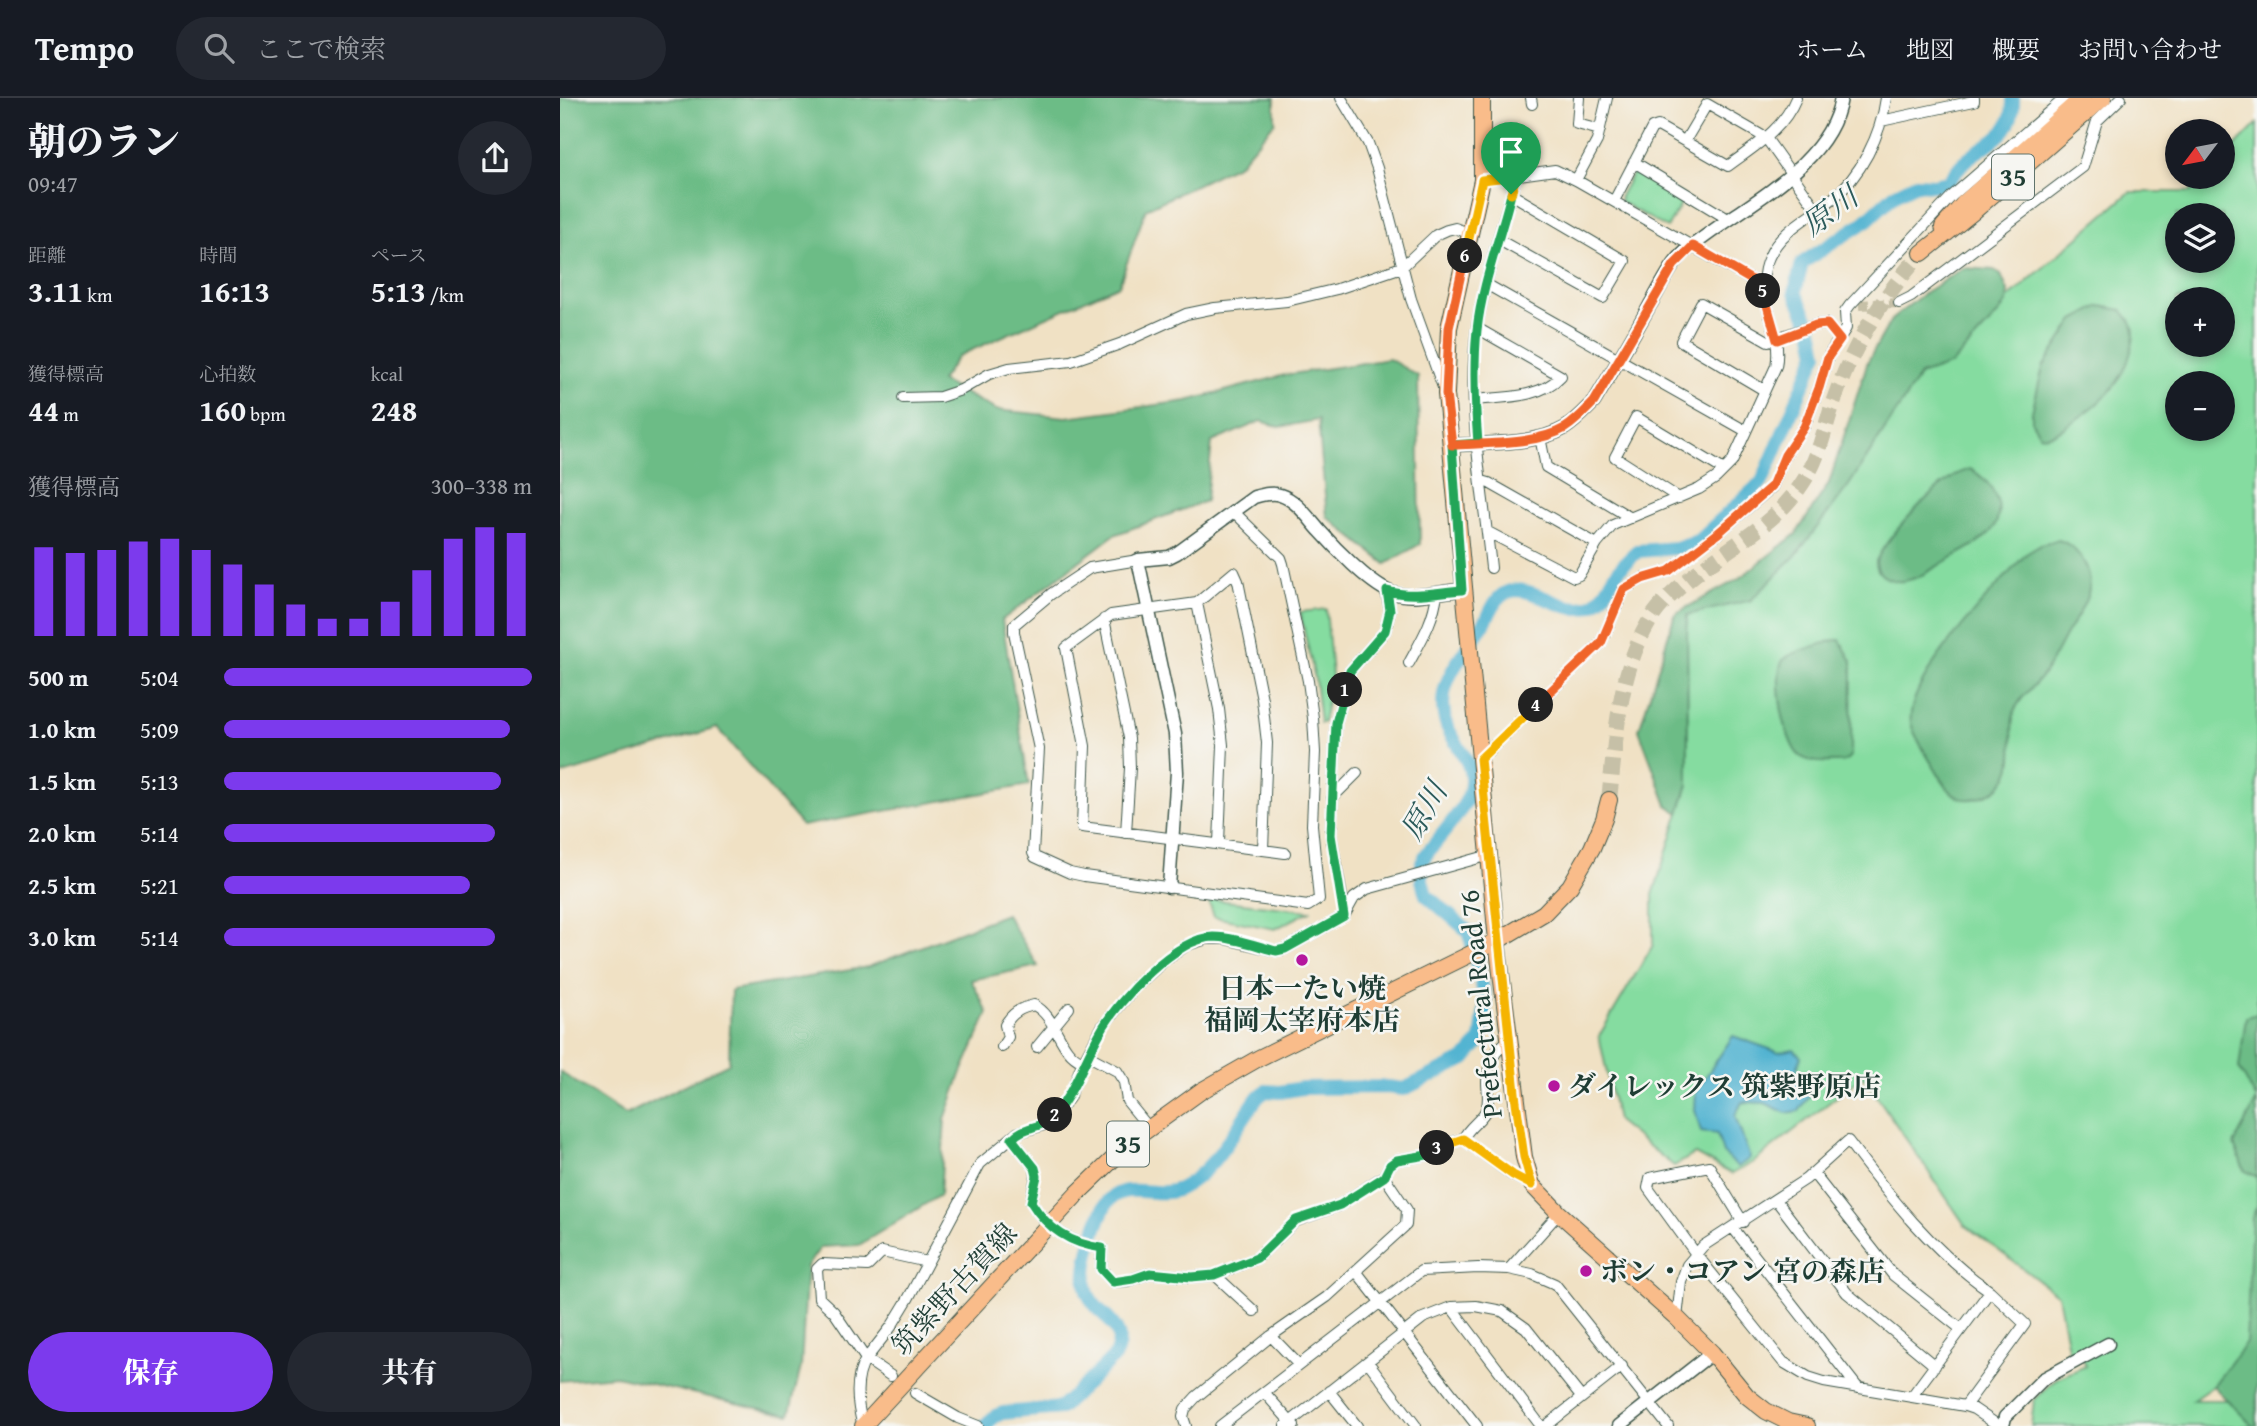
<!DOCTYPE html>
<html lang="ja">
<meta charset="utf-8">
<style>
:root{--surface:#171b24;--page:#242831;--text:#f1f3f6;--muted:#9ea1a6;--line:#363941;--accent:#7c3aed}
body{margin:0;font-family:"Gentium Book Plus","Noto Serif JP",serif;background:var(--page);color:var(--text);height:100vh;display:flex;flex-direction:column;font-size:26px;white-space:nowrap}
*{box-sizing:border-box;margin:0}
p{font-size:23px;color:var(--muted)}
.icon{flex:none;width:38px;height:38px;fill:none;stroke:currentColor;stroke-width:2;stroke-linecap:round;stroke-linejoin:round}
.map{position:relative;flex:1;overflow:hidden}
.details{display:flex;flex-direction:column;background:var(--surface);width:560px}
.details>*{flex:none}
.needle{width:46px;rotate:238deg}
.buttons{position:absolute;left:1605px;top:21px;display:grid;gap:14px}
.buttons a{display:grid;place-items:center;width:70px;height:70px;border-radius:50%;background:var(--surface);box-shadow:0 4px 10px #0003;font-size:35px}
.pin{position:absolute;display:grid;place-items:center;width:60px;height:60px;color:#fff;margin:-72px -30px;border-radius:50% 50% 50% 0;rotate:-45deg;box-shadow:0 0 7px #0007}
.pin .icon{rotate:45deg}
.km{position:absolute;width:35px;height:35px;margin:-18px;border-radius:50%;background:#222;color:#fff;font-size:19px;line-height:35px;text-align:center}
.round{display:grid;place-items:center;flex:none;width:74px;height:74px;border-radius:37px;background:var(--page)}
.overview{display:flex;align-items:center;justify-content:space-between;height:119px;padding:0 28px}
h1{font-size:38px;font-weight:800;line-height:52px}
.stats{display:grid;grid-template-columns:repeat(3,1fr);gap:10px;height:119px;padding:7px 28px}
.stats div{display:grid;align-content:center}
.stats b{font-size:30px;font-weight:800}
.stats small{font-size:19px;font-weight:400}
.stats p{font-size:19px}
.chart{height:196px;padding:14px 28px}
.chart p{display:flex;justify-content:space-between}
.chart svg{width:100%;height:126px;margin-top:7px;stroke:var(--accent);stroke-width:6}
.button{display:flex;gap:14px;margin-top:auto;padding:14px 28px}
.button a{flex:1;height:80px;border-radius:42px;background:var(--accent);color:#fff;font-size:28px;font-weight:800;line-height:80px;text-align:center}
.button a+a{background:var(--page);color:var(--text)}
ul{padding:0 28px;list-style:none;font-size:23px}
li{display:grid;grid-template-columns:112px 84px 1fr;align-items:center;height:52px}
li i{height:18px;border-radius:9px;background:var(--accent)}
header{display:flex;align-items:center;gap:42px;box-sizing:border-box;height:98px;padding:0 35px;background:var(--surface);border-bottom:2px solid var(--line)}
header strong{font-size:33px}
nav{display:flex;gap:38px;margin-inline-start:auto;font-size:24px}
.search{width:490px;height:63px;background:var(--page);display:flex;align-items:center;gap:18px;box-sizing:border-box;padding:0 24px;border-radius:38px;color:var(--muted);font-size:26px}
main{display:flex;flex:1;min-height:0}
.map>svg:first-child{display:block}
</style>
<header>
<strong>Tempo</strong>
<div class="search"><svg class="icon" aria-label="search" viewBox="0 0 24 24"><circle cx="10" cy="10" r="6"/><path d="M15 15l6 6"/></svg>ここで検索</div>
<nav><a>ホーム</a><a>地図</a><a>概要</a><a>お問い合わせ</a></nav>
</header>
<main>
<section class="details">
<div class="overview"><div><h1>朝のラン</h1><p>09:47</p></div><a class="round"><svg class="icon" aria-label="share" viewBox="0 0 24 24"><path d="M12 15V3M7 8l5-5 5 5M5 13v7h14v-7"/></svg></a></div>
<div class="stats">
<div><p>距離</p><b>3.11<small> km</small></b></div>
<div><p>時間</p><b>16:13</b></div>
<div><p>ペース</p><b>5:13<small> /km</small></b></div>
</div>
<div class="stats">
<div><p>獲得標高</p><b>44<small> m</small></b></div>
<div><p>心拍数</p><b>160<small> bpm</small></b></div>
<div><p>kcal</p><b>248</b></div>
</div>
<div class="chart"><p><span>獲得標高</span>300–338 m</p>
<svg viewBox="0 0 160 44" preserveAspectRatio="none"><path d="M5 44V13M15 44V15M25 44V14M35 44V11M45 44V10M55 44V14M65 44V19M75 44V26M85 44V33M95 44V38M105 44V38M115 44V32M125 44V21M135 44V10M145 44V6M155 44V8"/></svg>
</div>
<ul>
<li><b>500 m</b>5:04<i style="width:100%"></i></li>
<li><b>1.0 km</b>5:09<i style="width:93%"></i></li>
<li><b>1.5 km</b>5:13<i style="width:90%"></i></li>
<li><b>2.0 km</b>5:14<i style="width:88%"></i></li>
<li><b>2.5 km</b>5:21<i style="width:80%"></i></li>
<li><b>3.0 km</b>5:14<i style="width:88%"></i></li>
</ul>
<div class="button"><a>保存</a><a>共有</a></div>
</section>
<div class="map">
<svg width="1697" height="1328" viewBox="0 0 1697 1328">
<rect width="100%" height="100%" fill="#f6f6f2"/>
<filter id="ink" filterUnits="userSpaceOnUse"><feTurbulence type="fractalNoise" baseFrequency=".0143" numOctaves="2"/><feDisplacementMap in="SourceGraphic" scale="14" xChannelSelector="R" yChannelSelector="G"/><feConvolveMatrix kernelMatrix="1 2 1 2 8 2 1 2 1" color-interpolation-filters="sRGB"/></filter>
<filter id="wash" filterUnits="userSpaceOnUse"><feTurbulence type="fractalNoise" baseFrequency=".00686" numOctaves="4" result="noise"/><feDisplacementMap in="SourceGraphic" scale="28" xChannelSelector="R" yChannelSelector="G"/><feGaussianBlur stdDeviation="1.57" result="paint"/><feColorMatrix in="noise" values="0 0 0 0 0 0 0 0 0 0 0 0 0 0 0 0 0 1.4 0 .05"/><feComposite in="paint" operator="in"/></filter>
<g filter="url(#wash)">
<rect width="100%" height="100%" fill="#f0e1c4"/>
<path fill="#85dca0" stroke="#528c6a" stroke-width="2" fill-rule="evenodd" d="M1697,26V1189L1686,1245L1653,1288L1633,1302H1666L1684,1306L1697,1328H1471L1474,1302L1497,1280L1526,1268L1519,1251L1509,1255L1498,1197L1405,1127L1303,978L1194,1064L1172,1076L1135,1056L1114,1068L1057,1023L1039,938L1093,847V797L1128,686L1127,516L1191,502L1289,387L1360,277L1570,94H1630L1645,79H1662L1663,61ZM1617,117H1662V163H1617ZM1617,201H1662V247H1617ZM1617,285H1662V331H1617Z
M1079,72L1125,99L1107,130L1061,104L1060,98L1073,74Z
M766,511L772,577L763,625H760L755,581L740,514Z
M648,801L750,813L715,831L654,819Z"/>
<path fill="#6cbc86" stroke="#467c5d" stroke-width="2" d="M0,0H715V24L679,66L586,111L559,187L398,258L381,283L436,312L506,319L627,303L725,277L829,261L858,278L860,446L826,466L767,419L758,322L720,329L701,323L652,344L646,403L554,437L442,522L469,687L242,728L157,630L0,677Z
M1403,170L1434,172L1441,177L1448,193L1447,203L1438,216L1392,266L1360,277L1289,387L1236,457L1191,502L1127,517L1128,686L1119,715L1107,707L1079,632L1115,516L1180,480L1236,436L1269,385L1308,263L1331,222L1363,196Z
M1540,208L1562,212C1565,216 1570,221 1572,226C1576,234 1573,244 1571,253C1563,286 1542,304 1514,323C1503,330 1493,340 1480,337L1472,324V314L1483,269L1514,222Z
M1410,371C1430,382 1447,406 1434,429C1425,444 1401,454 1386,463C1372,471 1353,485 1337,483C1325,481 1316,475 1316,463C1329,436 1382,378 1410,371Z
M1499,442C1509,446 1513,449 1519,457C1543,486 1521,512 1505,538C1498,551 1492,564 1484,575C1476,587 1463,596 1457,608C1443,633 1468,676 1430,695C1406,707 1394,702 1381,681C1374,668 1353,638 1351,625C1344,581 1437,489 1466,456L1481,447Z
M1275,542H1280L1292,563L1291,658C1286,665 1280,664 1272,664C1263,665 1248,664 1240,658C1225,647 1211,575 1224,561C1233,553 1263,546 1275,542Z
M446,816L478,868L411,882L428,915L402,974L385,1021L380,1097L299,1147L261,1149L247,1168L241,1269L229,1317L56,1278L0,1283V974L66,1017L169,965L171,892L308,869Z
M1697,916V1079L1684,1072L1674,1046L1697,1002L1679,970L1686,919Z
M1697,1108V1328H1693L1653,1288L1686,1245L1692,1119Z"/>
<path fill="#52b4d1" stroke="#387882" stroke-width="2" d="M1173,938L1218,954L1234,951L1241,959L1235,977L1250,997L1239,1013L1226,1015L1205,1005L1182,1004L1175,1018L1190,1060L1178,1069L1163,1055L1157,1036L1141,1034L1135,1012L1136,993Z"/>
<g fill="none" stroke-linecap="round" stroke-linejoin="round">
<path stroke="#52b4d1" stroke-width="14" d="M425,1328L435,1318L443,1315L501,1310L554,1259C571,1226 539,1221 528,1196C520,1175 535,1128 545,1108C562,1079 594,1102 619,1091C655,1074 675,1030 698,999L706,993L720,994L742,990L828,989L844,991L905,961L921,942L926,903L909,834L866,797L862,782V765L866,757C876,743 905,711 909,696C918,666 897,652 887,628C872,587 903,558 923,527C929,519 932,507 939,500C963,475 1002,520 1029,508C1044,502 1048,488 1056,476C1062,467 1070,460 1078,453L1116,450L1138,443L1202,384L1257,255L1252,231L1235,194L1242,165L1306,123L1334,97L1356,86L1373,87L1388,84C1394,77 1399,68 1406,62C1429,43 1455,37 1453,0"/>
</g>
</g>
<g filter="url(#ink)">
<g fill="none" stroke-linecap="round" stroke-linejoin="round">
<path stroke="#c6c0a7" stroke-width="10" stroke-dasharray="10 5" stroke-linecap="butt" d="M1299,207L1339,205"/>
<path stroke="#c6c0a7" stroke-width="16" stroke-dasharray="16 8" stroke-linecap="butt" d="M1049,702C1056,642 1057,577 1090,522C1100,506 1119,489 1134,477C1172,447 1216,426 1243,384C1259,360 1264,332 1273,305C1292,249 1322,198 1362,155"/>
<g stroke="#3e564a" stroke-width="12">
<path id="minor" d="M781,0L808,45L817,70L851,201L884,292
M971,0L972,6
M1019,0L1017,26L1040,32
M1321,23L1414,3V0
M1125,43L1147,6L1206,40L1257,112
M1074,64L1168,121
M922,82L995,72L1016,82L1202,188
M1016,82L1037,43L1047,0
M1054,103L1092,30L1098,28L1168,68C1195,48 1223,32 1236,0
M939,142L1043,200L1065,163L951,96
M926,186L1186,333
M1339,205L1351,199L1523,69L1537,23L1561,0
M1204,292L1121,243L1141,205L1208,243L1256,227L1267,226L1280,242
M343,300L380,299L401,292L429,276L449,270L511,263L560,246L626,216L655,210L727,203L777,191L842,169L876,137L887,132L895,130L911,136
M914,302C942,299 980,301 1001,278L917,230
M980,339L986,369L1071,420
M922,383L929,385L1037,446
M1119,400L1055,359L1076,319L1164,372
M928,434L1014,479L1019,477L1037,446L1053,427L1139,391L1156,380L1172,364L1216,268C1224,230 1191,197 1209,159C1221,132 1249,120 1271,102C1301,78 1321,37 1326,0
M578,462L530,470L491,496L454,527V534L479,651L473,755L475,759L510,775L524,778L748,808L759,801L752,727L755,654L753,620L748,583L723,466L721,460L673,413
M931,470C923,391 906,308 917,229C925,178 943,128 956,78
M674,474L678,483L702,601L707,645L703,752L522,729L525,648L506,550L551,517L637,505Z
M637,505L659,611L663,647L659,745
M544,521L569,640L570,670L566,735
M849,565C862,541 874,522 877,495
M920,661L1041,545L1064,491L1082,481L1109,473L1157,436L1212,389L1225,357L1244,329L1259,290L1268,259L1286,230L1285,214L1290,207L1392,98L1505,0
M772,700L797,675
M703,752L725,755
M785,816L771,737L776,625L790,573L825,533L830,512L826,493
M442,949L448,939L445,927C452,915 460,910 474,907C498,920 498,954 523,964
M477,949L509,910
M527,957L557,973L564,984L567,1003L589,1030
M452,1041L475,1070L476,1078L471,1104C487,1131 512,1146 542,1150L541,1171L553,1184L567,1183L590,1175L631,1179L655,1177L697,1160L736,1123L780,1107L824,1078L830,1067L837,1062L867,1057L883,1047L903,1041L952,1077L972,1087
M903,1041C909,1028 921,1023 926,1012C930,1002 927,994 927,984C927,970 935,949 949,943
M1253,1075L1333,1177L1401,1231
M1216,1102L1287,1195L1375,1268
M1183,1124L1149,1068L1090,1080L1088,1090L1136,1156L1223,1264L1248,1279L1264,1284L1405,1308L1414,1311L1439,1328
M1173,1130L1298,1290
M949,1171L999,1115
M796,1173L917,1328
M655,1177L694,1213
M891,1209L981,1328
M1117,1220L1121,1184L1127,1167L1143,1148L1246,1081L1288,1043C1330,1099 1372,1153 1430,1193L1352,1298
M711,1238L739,1267
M808,1264L856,1328
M331,1278L306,1261L331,1229L348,1201L420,1066L457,1035L484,1027L492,1022L509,1000L522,966L542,929L575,889L605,862L627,847L647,841H665L716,853L725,851L784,818L794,800L807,791L930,757
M769,1293L797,1328
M704,1294L734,1328
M355,1295L398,1320L418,1328
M1405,1308L1465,1226L1430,1193
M303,1328C297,1307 294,1280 306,1261L274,1214L259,1200L257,1171L262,1166L308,1168L322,1154L367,1164
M626,1328L623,1319L625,1311L636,1299L711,1238L767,1199L846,1127L847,1112L824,1078
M660,1328L861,1173L918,1170L949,1171L972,1176L995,1186L1108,1328
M725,1328L863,1220L891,1209L916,1208L942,1213L966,1230L1021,1299
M986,1328L1062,1268"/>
</g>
<g stroke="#3e564a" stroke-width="15">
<path id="tertiary" d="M892,347C925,345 976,347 1005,330C1016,323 1025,313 1034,304C1053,272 1072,240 1090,207C1101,189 1110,167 1125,154C1176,110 1270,71 1281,0
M609,789L617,674L615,636L578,462L609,459L617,455L694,399C702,397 712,394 720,397C737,402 749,421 760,433C775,450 808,484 828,493C850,503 879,493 903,492
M1059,1328L1152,1255
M1443,1328L1445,1319L1483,1281L1548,1246"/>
</g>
<g stroke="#3e564a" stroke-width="18">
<path id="primary" d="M922,0V82L889,230L886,296L937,843L964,1059L972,1087L999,1115L1117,1220L1152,1255L1187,1298L1206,1313L1228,1324L1247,1328
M1383,129L1404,105L1522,0
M1362,155L1413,114L1543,0
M303,1328L518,1095L573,1042L641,993L699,960L937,843L984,815L1010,788L1032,750L1044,721L1049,702"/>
</g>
<use href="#minor" stroke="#fff" stroke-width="10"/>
<use href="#tertiary" stroke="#fff" stroke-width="12"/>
<use href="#primary" stroke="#f9bc8a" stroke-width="16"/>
</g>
</g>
<g fill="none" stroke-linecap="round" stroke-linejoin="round" filter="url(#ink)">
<g stroke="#fff" stroke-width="14">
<path id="split-1" d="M785,592L790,573L825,533L830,512L827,493C852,500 876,494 902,492L892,347L918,345C915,307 913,270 917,232C922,186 940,141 951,96"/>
</g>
<g stroke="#fff" stroke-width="14">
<path id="split-2" d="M495,1017C515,992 525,961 541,933C558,902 616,840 653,839C673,839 697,848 716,853L725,851L784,818L771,737L776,625L785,592"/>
</g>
<g stroke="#fff" stroke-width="14">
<path id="split-3" d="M495,1017C483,1031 464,1027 452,1041L475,1070L477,1078L471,1104C488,1132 511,1146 542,1150L541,1171L553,1184L573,1181L590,1175L631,1179L654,1177L697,1160L736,1122L780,1107L824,1079L830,1067L837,1062L867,1057L877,1050"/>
</g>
<g stroke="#fff" stroke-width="14">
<path id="split-4" d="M877,1050L903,1041L953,1077L972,1087L964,1059L956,1004L920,661L976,607"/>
</g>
<g stroke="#fff" stroke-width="14">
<path id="split-5" d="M976,607L1041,545L1064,491L1082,481L1109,473L1157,436L1212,388L1225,357L1244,329L1259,290L1268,259L1280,242L1267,226L1256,227L1217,242L1203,193"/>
</g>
<g stroke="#fff" stroke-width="14">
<path id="split-6" d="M905,158L889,230L886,296L892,347C925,345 976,347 1005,330C1016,323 1025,313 1034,304L1114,167L1133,148L1202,188L1203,193"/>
</g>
<g stroke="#fff" stroke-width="14">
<path id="split-7" d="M905,158L922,82L956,78L951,96"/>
</g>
<use href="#split-1" stroke="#22a559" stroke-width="9"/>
<use href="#split-2" stroke="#22a559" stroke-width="9"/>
<use href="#split-3" stroke="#22a559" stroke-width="9"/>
<use href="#split-4" stroke="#f5b400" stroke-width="9"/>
<use href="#split-5" stroke="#f0652b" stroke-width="9"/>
<use href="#split-6" stroke="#f0652b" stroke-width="9"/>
<use href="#split-7" stroke="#f5b400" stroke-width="9"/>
</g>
<g fill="#b5179e" stroke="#f6f6f2" stroke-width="2.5">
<circle cx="742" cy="862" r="7"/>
<circle cx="994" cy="988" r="7"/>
<circle cx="1026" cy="1173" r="7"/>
</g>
<g text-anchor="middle" stroke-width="5" stroke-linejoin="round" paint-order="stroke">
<g fill="#f6f6f2" stroke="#60746d" stroke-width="2">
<rect x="1432" y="56.5" width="42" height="45" rx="5"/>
<rect x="547" y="1023.5" width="42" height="45" rx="5"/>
</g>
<g font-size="26" font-weight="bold" fill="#1f3d34">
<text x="1453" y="88">35</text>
<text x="568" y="1055">35</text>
</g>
<g font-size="28" font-weight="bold" fill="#1f3d34" stroke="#f6f6f2" text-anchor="start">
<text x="742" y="900" text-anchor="middle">日本一たい焼<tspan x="742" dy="32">福岡太宰府本店</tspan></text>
<text x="1008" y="998">ダイレックス 筑紫野原店</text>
<text x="1040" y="1183">ボン・コアン 宮の森店</text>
</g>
<g font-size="28" fill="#1f3d34" stroke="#f6f6f2">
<text transform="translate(920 906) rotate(-96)" y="10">Prefectural Road 76</text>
<text transform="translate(394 1191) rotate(-47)" y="10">筑紫野古賀線</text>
</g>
<g font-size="30" font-style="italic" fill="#2c5b5b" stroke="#f6f6f2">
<text transform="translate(1270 113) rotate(-36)" y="10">原川</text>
<text transform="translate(864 713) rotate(-60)" y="10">原川</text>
</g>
</g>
</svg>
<div class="buttons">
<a><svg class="needle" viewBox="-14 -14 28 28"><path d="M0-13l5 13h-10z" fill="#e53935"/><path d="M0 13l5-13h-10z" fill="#9ea1a6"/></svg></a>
<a><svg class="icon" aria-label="layers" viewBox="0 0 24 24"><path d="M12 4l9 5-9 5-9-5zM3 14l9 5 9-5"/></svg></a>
<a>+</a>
<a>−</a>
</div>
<div class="pin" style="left:951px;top:96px;background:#1e9e55"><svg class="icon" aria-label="arrive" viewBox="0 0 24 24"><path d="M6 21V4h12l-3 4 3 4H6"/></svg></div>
<b class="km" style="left:785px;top:592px">1</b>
<b class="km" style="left:495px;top:1017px">2</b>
<b class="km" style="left:877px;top:1050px">3</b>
<b class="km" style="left:976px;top:607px">4</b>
<b class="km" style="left:1203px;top:193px">5</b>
<b class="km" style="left:905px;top:158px">6</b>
</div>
</main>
